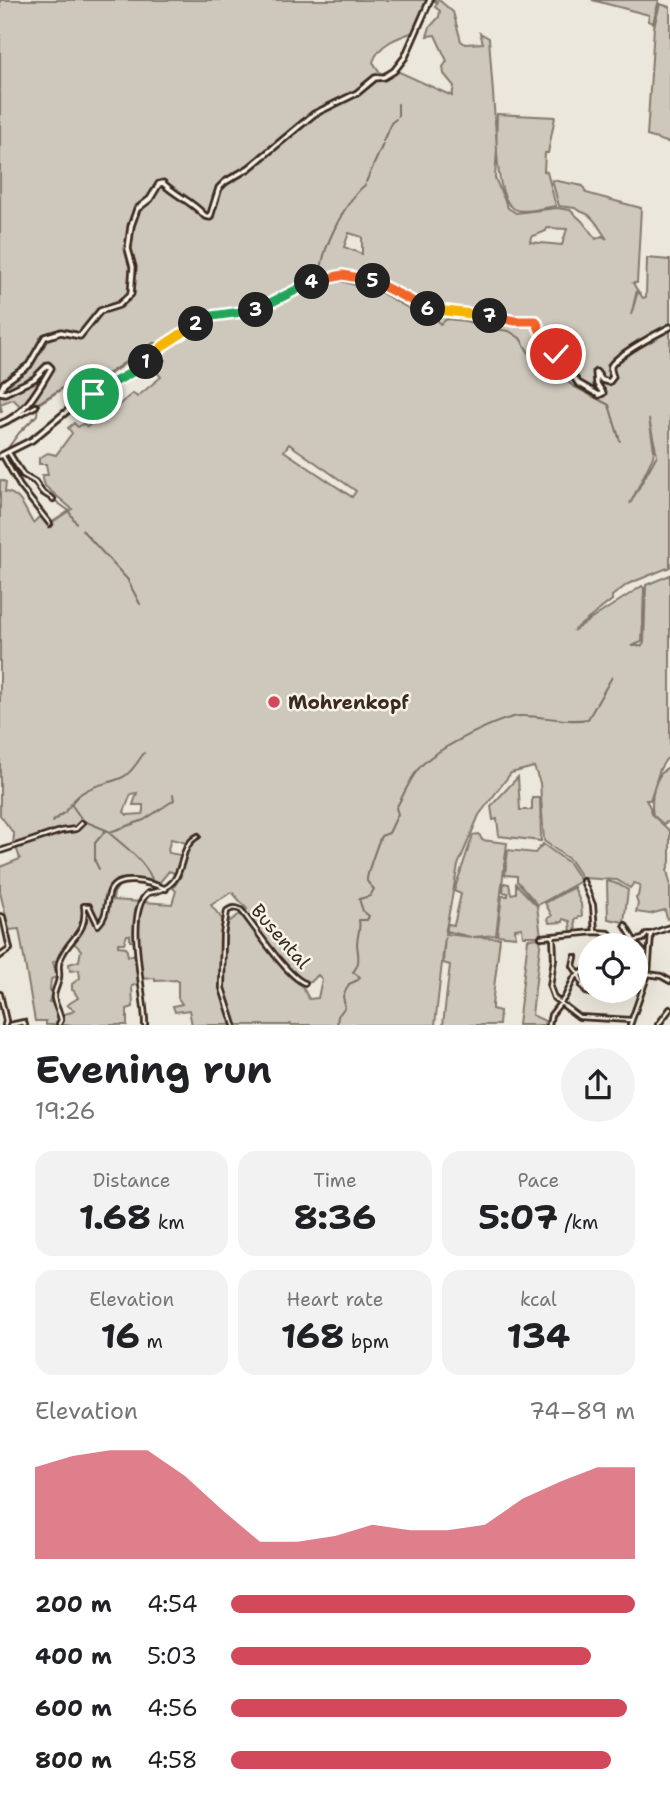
<!DOCTYPE html>
<meta charset="utf-8">
<style>
:root{--surface:#fff;--page:#f2f2f2;--text:#202124;--muted:#757577;--accent:#d1495b}
body{margin:0;font-family:"Shantell Sans",sans-serif;background:var(--page);color:var(--text);height:100vh;display:flex;flex-direction:column;font-size:26px;white-space:nowrap}
*{box-sizing:border-box;margin:0}
p{font-size:23px;color:var(--muted)}
.icon{flex:none;width:38px;height:38px;fill:none;stroke:currentColor;stroke-width:2;stroke-linecap:round;stroke-linejoin:round}
.map{position:relative;height:1025px;overflow:hidden}
.panel{display:flex;flex-direction:column;background:var(--surface);flex:1}
.panel>*{flex:none}
.controls{position:absolute;left:578px;top:933px;display:grid;gap:14px}
.controls a{display:grid;place-items:center;width:70px;height:70px;border-radius:50%;background:var(--surface);box-shadow:0 7px 28px #0002;font-size:35px}
.pin{position:absolute;display:grid;place-items:center;width:60px;height:60px;color:#fff;margin:-30px;border:4px solid #fff;border-radius:50%;box-shadow:0 2px 7px #0007}
.km{position:absolute;width:35px;height:35px;margin:-18px;border-radius:50%;background:#222;color:#fff;font-size:19px;line-height:35px;text-align:center}
.round{display:grid;place-items:center;flex:none;width:74px;height:74px;border-radius:37px;background:var(--page)}
.headline{display:flex;align-items:center;justify-content:space-between;height:119px;padding:0 35px}
h1{font-size:38px;font-weight:700;line-height:52px}
.figures{display:grid;grid-template-columns:repeat(3,1fr);gap:10px;height:119px;padding:7px 35px}
.figures div{display:grid;align-content:center;border-radius:18px;background:var(--page);text-align:center}
.figures b{font-size:35px;font-weight:700}
.figures small{font-size:19px;font-weight:400}
.figures p{font-size:19px}
.chart{height:196px;padding:14px 35px}
.chart p{display:flex;justify-content:space-between}
.chart svg{width:100%;height:126px;margin-top:7px;fill:var(--accent);opacity:.7}
ul{padding:0 35px;list-style:none;font-size:23px}
li{display:grid;grid-template-columns:112px 84px 1fr;align-items:center;height:52px}
li i{height:18px;border-radius:9px;background:var(--accent)}
.map>svg:first-child{display:block}
</style>
<div class="map">
<svg width="670" height="1025" viewBox="0 0 670 1025">
<rect width="100%" height="100%" fill="#ece7dc"/>
<filter id="ink" filterUnits="userSpaceOnUse"><feTurbulence type="fractalNoise" baseFrequency=".0143" numOctaves="2"/><feDisplacementMap in="SourceGraphic" scale="14" xChannelSelector="R" yChannelSelector="G"/><feConvolveMatrix kernelMatrix="1 2 1 2 8 2 1 2 1" color-interpolation-filters="sRGB"/></filter>
<g filter="url(#ink)">
<path fill="#cec8bc" stroke="#84796d" stroke-width="2" fill-rule="evenodd" d="M0,0H428L414,32C396,38 379,44 373,62L381,74L393,69L452,96L454,86L444,74L443,67L447,61L435,35L427,36L430,27L439,17L440,11L435,7L437,3L434,0H439L453,12L461,41L465,44L483,43L480,33L489,38L497,149L495,178L508,208L516,213L557,208L570,210L582,221L596,239L602,236L607,239C602,233 595,218 587,214C583,212 578,211 575,208L559,206L552,180L583,186L586,193L641,208L637,283H633L637,290L631,315L638,291L643,298L646,297L647,258L670,260V323L659,331L670,328V567L628,584L612,596V600L573,631L642,586L644,588L642,642L631,646H642L644,643L646,585L670,575V758L666,759L660,769L650,800H646L650,807L651,814L670,831V862L667,870L670,883V918L667,919L665,910L650,914L636,912L638,904L636,898L638,896L640,885L634,883L630,888L617,880L582,878L570,860L544,841L540,783L534,767L511,773L479,815L458,865L445,934L471,937L446,931L448,924L454,925L461,894L454,891L473,835L479,834L482,840L507,843L496,935L473,937L500,938L492,1005V1009L500,1011L499,1025H443L450,965L443,963L445,936L435,1025H192L189,1010L175,1012L173,1006L182,1004L178,998V980L155,981V978L141,979V983L132,986L133,1007L127,1009V1025H46V1021H35L19,929L9,930L0,892V867L20,859L16,847L13,845L14,834L0,815V480L6,482L5,492C22,494 25,511 33,523L41,515L50,527L54,521L72,509L45,486L42,475H48L46,464H39V458L48,453L56,455L72,433L68,428L74,423L78,427L84,423L87,427L93,422L91,417L107,405H111L115,408L133,393L137,397L161,377L155,370L165,360L152,345L110,374L67,386L26,412L13,399L0,404L2,411L0,412ZM547,228L567,229L562,245L530,242L531,237L546,231ZM349,233L362,237V254L344,247ZM649,419L657,455L630,504L653,457L654,450ZM289,444L356,491L352,497L284,451ZM137,793L133,805H143V814L127,815L124,812L131,794ZM171,839L191,844L185,856L169,853L168,849ZM169,871L181,876L173,888L176,891L172,904L113,900L114,893L120,884L131,882L155,888ZM232,892L247,909L226,924L211,905ZM127,935H130V941L137,942V954L128,956L126,947L118,946V943H124ZM72,941L81,950L79,961L69,964L70,971L79,970L80,978L72,984V990L74,991L78,998L67,1005L74,1010L72,1012L60,1015L54,1002H49L52,992L50,990L51,979L57,977L53,962L58,960ZM318,975L322,979L318,998L309,999L301,984L311,982Z
M592,0H659L653,23L648,21L649,15Z
M660,4L670,7V143L647,136L654,27Z
M497,114L555,117L548,153H545L544,171L547,172L556,206C545,207 522,215 513,208C495,196 496,135 497,114Z
M670,766V821L663,824L653,815C650,799 654,774 670,766Z
M518,777L520,810H532V798H540L541,841L499,836L497,819L493,820L491,806Z
M543,844L569,863L581,881L538,905L517,881V876L505,875L508,850L535,853Z
M607,881L618,884L628,890L624,922L608,919Z
M504,883L509,884L511,894L516,893V884L537,906L541,936H523L522,928L515,929L516,937L497,935L502,896H508V893L503,892Z
M574,887L581,904L582,916L575,919L576,933H571L570,921L563,919V922L549,923L548,918L552,916L545,903Z
M541,938L532,1015L545,1021L544,1025H518L528,939Z"/>
<g fill="none" stroke-linecap="round" stroke-linejoin="round">
<path stroke="#7c7064" stroke-width="2" d="M398,116V104
M383,141L391,123L396,119
M366,182L383,144
M321,276C320,251 346,200 365,185
M333,279L378,291L424,317H436L440,324L447,319L466,321L489,328L509,331L520,338L532,358L545,364
M276,303L293,296L307,287L323,285L331,280
M205,321L230,316
M190,325L198,322
M547,365L573,386L609,405L620,441
M5,452L19,433L37,415L38,403L67,385L109,373L153,343H161L188,326
M54,500L68,510L76,523
M82,530L128,580
M128,581L140,604
M71,804C84,785 102,786 121,778C131,774 138,761 144,753
M84,821L106,830L95,843V860
M52,822L65,812L71,804L83,821
M106,830L110,832L144,820L174,800L173,795
M108,832C124,846 143,859 152,879
M95,861L99,869
M290,1024L292,1025
M337,1025L338,1016L345,1007L343,996L349,984L358,980L360,977L353,972C361,963 358,955 357,944C357,936 361,929 359,920H367L369,916L363,911L359,899L370,896L374,889C373,888 368,883 367,881C366,875 378,843 381,836L389,833L398,814L396,808C405,793 412,773 425,762C440,748 503,715 523,716C545,716 566,723 588,719L612,677"/>
<g stroke="#3b2a1e" stroke-width="8">
<path id="minor" d="M14,418L36,406
M9,453L23,475L35,482L42,492L53,499
M3,456L20,486L50,524
M0,851L61,831L76,829L82,823
M583,881L593,905L595,932L609,933L618,945
M0,916L3,917L10,949L0,956
M625,925L636,944L645,953
M553,936L595,932
M541,937L553,936L554,959L550,987L554,998L579,1017L631,1020
M634,941L643,939L647,934H651
M575,957L573,966L578,973L586,992L615,998
M635,959L647,962
M636,959L645,953
M648,974L661,976L670,981
M582,986L590,984
M0,994L6,1021L5,1025
M59,1024L61,1020C60,1013 55,1005 54,998C53,992 59,984 59,977C60,971 57,966 60,960C69,937 88,934 84,906H89L98,925C108,915 105,907 109,894C114,872 152,883 166,889
M10,1025L24,1022L25,1025
M145,1025C146,994 123,913 148,893C193,887 172,850 198,836
M234,1025L222,988L223,935L227,911C231,908 236,907 241,910C254,926 288,978 305,983
M549,1025L551,1015L565,997L574,978L590,967
M630,1025L648,974L651,934L670,927
M658,1025L670,1009"/>
</g>
<g stroke="#3b2a1e" stroke-width="9">
<path id="tertiary" d="M0,424C25,415 38,390 51,368L48,365L34,379L5,393L0,392L4,383L29,365L45,337L61,332L80,336L100,311L119,305L131,294L133,267L128,249L131,226L137,209L150,199L159,184L163,183C176,196 192,201 205,216L210,217L219,188L225,182L249,168L314,114L357,93L375,78L384,77L394,71L405,57L430,0
M0,456L32,440L77,403L136,370L164,345L206,318L254,311L314,281L328,277L348,275L375,281L428,309L470,312L515,321H536L543,338L564,362L578,383L599,395L603,393L597,384L596,372L602,380L609,382L613,377C612,374 610,369 611,366C617,355 658,333 670,327"/>
</g>
<use href="#minor" stroke="#f7f3e8" stroke-width="2.5"/>
<use href="#tertiary" stroke="#f7f3e8" stroke-width="3.5"/>
</g>
</g>
<g fill="none" stroke-linecap="round" stroke-linejoin="round" filter="url(#ink)">
<g stroke="#fff" stroke-width="14">
<path id="split-1" d="M93,394L136,370L146,362"/>
</g>
<g stroke="#fff" stroke-width="14">
<path id="split-2" d="M146,362L164,345L196,324"/>
</g>
<g stroke="#fff" stroke-width="14">
<path id="split-3" d="M196,324L212,316L256,310"/>
</g>
<g stroke="#fff" stroke-width="14">
<path id="split-4" d="M256,310L312,282"/>
</g>
<g stroke="#fff" stroke-width="14">
<path id="split-5" d="M312,282L343,275L373,281"/>
</g>
<g stroke="#fff" stroke-width="14">
<path id="split-6" d="M373,281L428,309"/>
</g>
<g stroke="#fff" stroke-width="14">
<path id="split-7" d="M428,309L490,316"/>
</g>
<g stroke="#fff" stroke-width="14">
<path id="split-8" d="M490,316L515,321H536L542,335"/>
</g>
<g stroke="#fff" stroke-width="14">
<path id="split-9" d="M542,335L556,354"/>
</g>
<use href="#split-1" stroke="#22a559" stroke-width="9"/>
<use href="#split-2" stroke="#f5b400" stroke-width="9"/>
<use href="#split-3" stroke="#22a559" stroke-width="9"/>
<use href="#split-4" stroke="#22a559" stroke-width="9"/>
<use href="#split-5" stroke="#f0652b" stroke-width="9"/>
<use href="#split-6" stroke="#f0652b" stroke-width="9"/>
<use href="#split-7" stroke="#f5b400" stroke-width="9"/>
<use href="#split-8" stroke="#f0652b" stroke-width="9"/>
<use href="#split-9" stroke="#f5b400" stroke-width="9"/>
</g>
<circle fill="#d1495b" stroke="#f7f3e8" stroke-width="2.5" cx="274" cy="702" r="7"/>
<g text-anchor="middle" stroke-width="5" stroke-linejoin="round" paint-order="stroke">
<g font-size="19" font-weight="bold" fill="#3b2a1e" stroke="#f7f3e8" text-anchor="start">
<text x="288" y="709">Mohrenkopf</text>
</g>
<g font-size="19" fill="#3b2a1e" stroke="#f7f3e8">
<text transform="translate(281 936) rotate(49)" y="7">Busental</text>
</g>
</g>
</svg>
<div class="controls">
<a><svg class="icon" aria-label="locate" viewBox="0 0 24 24"><circle cx="12" cy="12" r="6"/><path d="M12 2v4M12 18v4M2 12h4M18 12h4"/></svg></a>
</div>
<div class="pin" style="left:93px;top:394px;background:#1e9e55"><svg class="icon" aria-label="arrive" viewBox="0 0 24 24"><path d="M6 21V4h12l-3 4 3 4H6"/></svg></div>
<div class="pin" style="left:556px;top:354px;background:#d93025"><svg class="icon" aria-label="check" viewBox="0 0 24 24"><path d="M5 12l5 5 9-10"/></svg></div>
<b class="km" style="left:146px;top:362px">1</b>
<b class="km" style="left:196px;top:324px">2</b>
<b class="km" style="left:256px;top:310px">3</b>
<b class="km" style="left:312px;top:282px">4</b>
<b class="km" style="left:373px;top:281px">5</b>
<b class="km" style="left:428px;top:309px">6</b>
<b class="km" style="left:490px;top:316px">7</b>
</div>
<section class="panel">
<div class="headline"><div><h1>Evening run</h1><p>19:26</p></div><a class="round"><svg class="icon" aria-label="share" viewBox="0 0 24 24"><path d="M12 15V3M7 8l5-5 5 5M5 13v7h14v-7"/></svg></a></div>
<div class="figures">
<div><p>Distance</p><b>1.68<small> km</small></b></div>
<div><p>Time</p><b>8:36</b></div>
<div><p>Pace</p><b>5:07<small> /km</small></b></div>
</div>
<div class="figures">
<div><p>Elevation</p><b>16<small> m</small></b></div>
<div><p>Heart rate</p><b>168<small> bpm</small></b></div>
<div><p>kcal</p><b>134</b></div>
</div>
<div class="chart"><p><span>Elevation</span>74–89 m</p>
<svg viewBox="0 0 160 44" preserveAspectRatio="none"><path d="M0 44V12L10 8L20 6L30 6L40 15L50 27L60 38L70 38L80 36L90 32L100 34L110 34L120 32L130 23L140 17L150 12L160 12V44z"/></svg>
</div>
<ul>
<li><b>200 m</b>4:54<i style="width:100%"></i></li>
<li><b>400 m</b>5:03<i style="width:89%"></i></li>
<li><b>600 m</b>4:56<i style="width:98%"></i></li>
<li><b>800 m</b>4:58<i style="width:94%"></i></li>
</ul>
</section>
